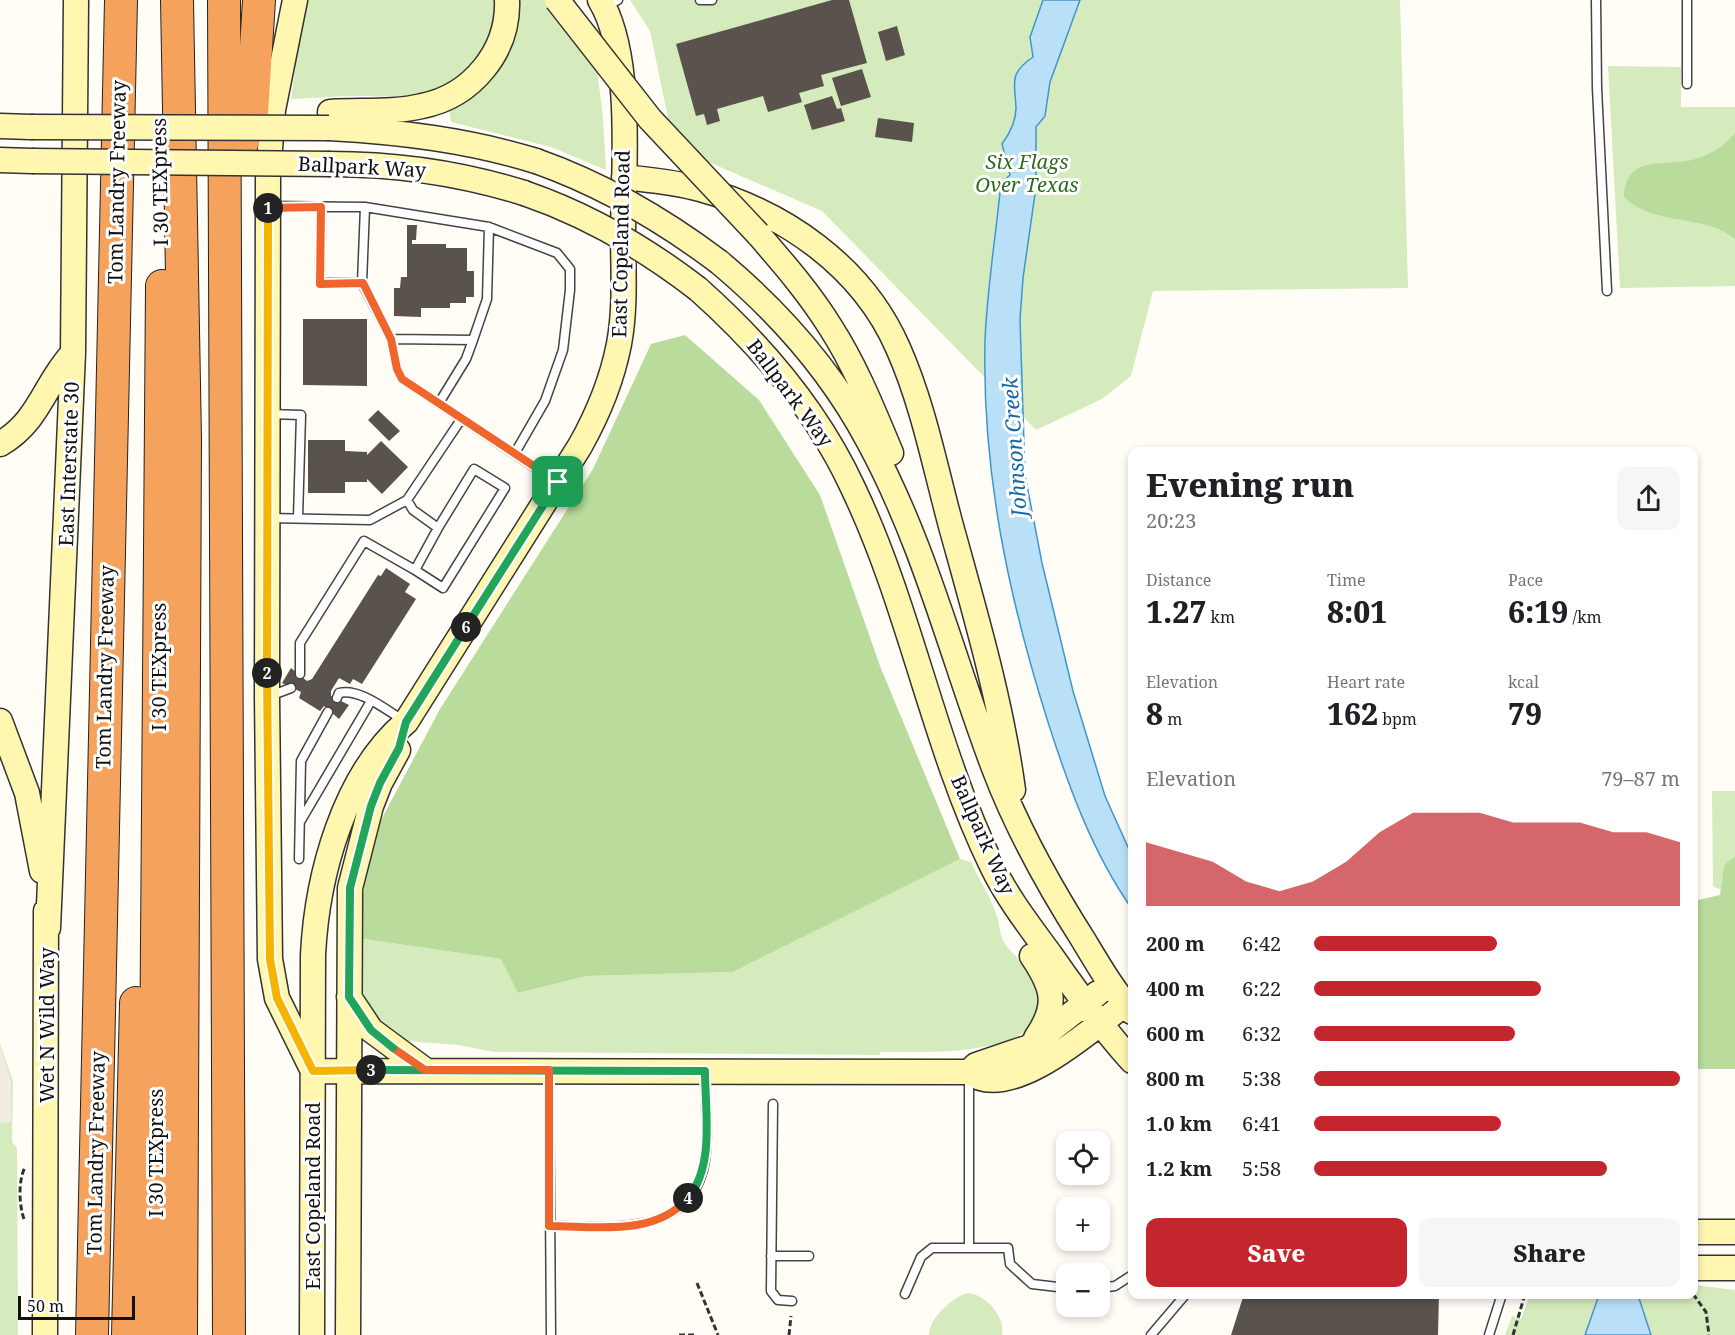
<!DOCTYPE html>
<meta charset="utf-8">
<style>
:root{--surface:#fff;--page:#f6f6f6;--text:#202124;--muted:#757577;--accent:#c4262e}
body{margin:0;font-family:"Noto Serif",serif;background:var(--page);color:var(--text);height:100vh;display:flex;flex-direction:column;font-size:22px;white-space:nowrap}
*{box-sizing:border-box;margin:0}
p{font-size:20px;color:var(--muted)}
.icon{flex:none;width:33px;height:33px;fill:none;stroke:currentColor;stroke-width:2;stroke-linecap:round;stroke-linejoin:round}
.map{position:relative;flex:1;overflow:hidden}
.panel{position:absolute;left:1128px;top:447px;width:570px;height:852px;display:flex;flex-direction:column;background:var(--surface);border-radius:12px;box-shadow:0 3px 9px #0003}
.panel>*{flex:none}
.tools{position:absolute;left:1056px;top:1131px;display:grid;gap:12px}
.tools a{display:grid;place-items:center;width:54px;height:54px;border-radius:12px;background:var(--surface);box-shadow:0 3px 9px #0003;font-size:30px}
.scale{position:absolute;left:18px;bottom:15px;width:117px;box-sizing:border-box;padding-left:6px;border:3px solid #111;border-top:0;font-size:16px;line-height:21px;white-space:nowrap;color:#111;-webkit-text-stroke:4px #fff;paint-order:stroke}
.pin{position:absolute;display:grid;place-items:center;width:51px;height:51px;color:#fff;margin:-26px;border-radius:12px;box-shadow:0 3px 9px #0006}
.km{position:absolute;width:30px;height:30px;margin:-15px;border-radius:50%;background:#222;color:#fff;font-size:16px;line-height:30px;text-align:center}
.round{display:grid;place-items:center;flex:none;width:63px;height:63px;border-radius:12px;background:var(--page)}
.overview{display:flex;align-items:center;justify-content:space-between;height:102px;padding:0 18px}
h1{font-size:33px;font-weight:800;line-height:45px}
.figures{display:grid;grid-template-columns:repeat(3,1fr);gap:9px;height:102px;padding:6px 18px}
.figures div{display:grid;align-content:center}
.figures b{font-size:30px;font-weight:800}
.figures small{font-size:16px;font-weight:400}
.figures p{font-size:16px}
.chart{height:168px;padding:12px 18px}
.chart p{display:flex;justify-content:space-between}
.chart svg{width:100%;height:108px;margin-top:6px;fill:var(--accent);opacity:.7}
.button{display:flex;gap:12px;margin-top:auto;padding:12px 18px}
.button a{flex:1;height:69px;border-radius:12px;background:var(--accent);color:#fff;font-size:24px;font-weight:800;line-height:69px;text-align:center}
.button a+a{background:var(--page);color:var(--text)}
ul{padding:0 18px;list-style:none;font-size:20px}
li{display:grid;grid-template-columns:96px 72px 1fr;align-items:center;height:45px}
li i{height:15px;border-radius:8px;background:var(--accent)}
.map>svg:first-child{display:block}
</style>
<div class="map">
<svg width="1735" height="1335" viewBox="0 0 1735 1335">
<rect width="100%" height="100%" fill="#fffdf5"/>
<path fill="#d5ebbd" d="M305,0H496C496,38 474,77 437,90C414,99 384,96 360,96C337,96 314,98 291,99Z
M518,0H545L597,69L603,118L606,170L551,147L451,122L449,108C492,89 520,48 518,0Z
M630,0H1400L1408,288L1153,291L1131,376L1102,399L1036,430L822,211L674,147L650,31Z
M1608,66L1681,67V107H1735V286L1620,288Z
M1712,791H1735V856L1724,865L1721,890L1713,886Z
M960,859L971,862C980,881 993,901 998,920C1000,928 1000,935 1004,942C1014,959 1031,965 1037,984C1064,1062 921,1051 880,1052V1055L495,1052L458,1045L396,1040L367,1010L359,971L357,938L501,959L519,993L587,976L733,972Z
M0,1044L13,1081L12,1142L17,1148L18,1335H0Z
M1694,1285L1735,1290V1335H1505L1512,1316L1521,1319L1530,1295L1694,1294Z
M968,1293C985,1294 1006,1317 1002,1335H929C928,1320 953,1296 968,1293Z"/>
<path fill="#b9dc9c" d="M1735,133V239C1704,213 1654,227 1624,197C1626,154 1663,167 1692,160C1708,156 1725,146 1735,133Z
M685,335L759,400L820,495L880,666L960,859L733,972L587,976L518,993L501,959L357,938L371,839L440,709L593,469L651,344Z
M1735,856V1069H1694V901L1720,895L1724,865Z"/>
<path fill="#f1ede2" d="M0,1046L11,1082V1122L0,1123Z"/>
<path fill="#b9e0f7" stroke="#3f96cf" stroke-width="1.5" d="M1043,0H1080L1050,82L1045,116L1036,127V187L1023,278L1020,319L1025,475L1042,563L1073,691L1105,796L1132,856V909C1092,852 1068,785 1047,719C1008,595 982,471 985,341C987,288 996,235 1001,183L1010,175L1002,144C1010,133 1016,121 1016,108C1015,83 1008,74 1033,57L1030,37Z
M1599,1295H1638L1651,1335H1585Z"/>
<path fill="#5a524d" d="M832,0H849L867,63L821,75L824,86L799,93L802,102L768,112L763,96L717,109L720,121L707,125L704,114L696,116L676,44Z
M897,26L905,55L886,61L878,32Z
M862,69L871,97L841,106L832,78Z
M832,96L837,109L841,108L845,121L812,130L804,105Z
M878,118L914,123L912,142L875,137Z
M407,225H417L416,240H412V244H446V248H467V271H474V297H466V303H450V308H421V317L394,316V288H400L401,277H407Z
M303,319H367V386L303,385Z
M378,410L400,431L389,441L368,420Z
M308,440H345V451L367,452V455L381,441L408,467L382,494L367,479V482H345V493H308Z
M386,568L410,584L405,592L416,599L362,684L353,679L350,684L339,678L331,691V696L349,705L339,719L324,706L320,711L299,698L301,692L282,683L291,668L307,681L312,679L378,575L381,576Z
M1244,1294H1439L1438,1335H1231Z"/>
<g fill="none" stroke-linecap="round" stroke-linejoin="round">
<g stroke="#444" stroke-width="11">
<path id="lane" d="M700,0H712
M1596,0L1597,88L1607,291
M1687,0V84
M605,7L618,0
M269,206L365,207L362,283L391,339L397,369L402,379L555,481
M321,207L320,283H362
M365,207L489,227L487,299L473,340
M489,227L557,253L570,269V290L563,350L545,401L515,453
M391,339L473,340L466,359L439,403
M269,414L301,415L298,518
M407,500L413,510L438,528L415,570L443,588L505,488L474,469L438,528
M268,518L370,520L407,500L462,418
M300,674V643L364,541L415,570
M270,696L291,688
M337,698L339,693C360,688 386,710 403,720
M300,822L371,701
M299,859L301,761L328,712
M549,1074L551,1335
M773,1104L771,1291L778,1300L792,1301
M549,1226C603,1226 685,1239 703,1170C710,1144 705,1103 705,1074
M969,1248V1075
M771,1256H809
M1100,1288L1115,1286L1132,1275
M905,1294L921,1257L932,1248H1008L1010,1264L1032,1284L1066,1288
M1151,1335L1186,1294
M1489,1335L1502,1294"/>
</g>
<g stroke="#333" stroke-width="27">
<path id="secondary" d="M295,0L273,110L268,175L267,697L270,959L277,998L313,1071L969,1072C1010,1104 1093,1028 1125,1004
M330,112C360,110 393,113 422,106C472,96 509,51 507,0
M0,126L31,127
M329,128C401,132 468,140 536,161
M0,160L32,161
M330,164C397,164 460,173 524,193
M624,177C649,180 675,182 700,189C784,212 862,266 898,348C923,404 935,467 951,526C975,613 1001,701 1013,790
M758,234C784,264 810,294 831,328C856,367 873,410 891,453
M719,262C780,313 832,372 869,442C925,545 953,660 994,768C1017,829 1049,886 1084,941C1099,966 1113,990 1132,1012
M698,289C762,346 817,410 853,488C911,609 933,745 992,866C1008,899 1031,928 1052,957C1077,993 1103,1029 1132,1061
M0,444C40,421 44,384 73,353
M0,721L27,793L42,871
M48,928L73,353L76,0
M1032,956C1053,987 1059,1005 1036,1038
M349,997L371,1030L425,1070
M969,1072L976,1065L1029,1047L1098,993
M1694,1232H1735
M1694,1268H1735
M45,1335L46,911
M312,1335L313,955C317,875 344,775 406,722L580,446C598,414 612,380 619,344C626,307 623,268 623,230C624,167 633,54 600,0
M348,1335L350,888L371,806L380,783L398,750"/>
</g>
<g stroke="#222" stroke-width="34">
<path id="highway" d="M177,0L185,439L181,1335
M224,0L229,1335
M238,156L252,112L259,0
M92,1335L121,0
M128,1335L136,1003
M154,1335L162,286"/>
</g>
<path stroke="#333" stroke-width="3" stroke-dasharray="6 3" stroke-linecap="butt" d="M24,1219C19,1205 18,1181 25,1167
M697,1283L718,1335
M1693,1294L1706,1312L1709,1335
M679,1335H697
M789,1335L791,1316
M1513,1335L1525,1294"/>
<use href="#lane" stroke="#fff" stroke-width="8"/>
<use href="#secondary" stroke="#fff6b0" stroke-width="24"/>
<use href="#highway" stroke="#f5a25d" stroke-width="32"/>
<g stroke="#333" stroke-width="27" stroke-linecap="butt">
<path id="secondary-bridge" d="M557,0L650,119L758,234
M31,127L329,128
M32,161L330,164
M536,161C604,185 662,219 719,262
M524,193C588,215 645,248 698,289"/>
</g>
<use href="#secondary-bridge" stroke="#fff6b0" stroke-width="24"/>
</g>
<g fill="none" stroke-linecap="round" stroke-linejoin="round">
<g stroke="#fff" stroke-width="12">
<path id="split-1" d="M268,208L321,207L320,284L363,283L391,339L397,369L402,379L558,482"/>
</g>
<g stroke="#fff" stroke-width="12">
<path id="split-2" d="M267,673L268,208"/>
</g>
<g stroke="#fff" stroke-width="12">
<path id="split-3" d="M267,673L270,959L277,998L313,1071L371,1070"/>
</g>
<g stroke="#fff" stroke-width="12">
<path id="split-4" d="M371,1070L705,1071C705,1111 715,1165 688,1198"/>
</g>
<g stroke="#fff" stroke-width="12">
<path id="split-5" d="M393,1048L425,1070H549V1226C595,1226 655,1237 688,1198"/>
</g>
<g stroke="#fff" stroke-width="12">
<path id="split-6" d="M393,1048L371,1030L349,997L350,888L371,806L380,783L399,748L406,722L466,627"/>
</g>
<g stroke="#fff" stroke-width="12">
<path id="split-7" d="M466,627L558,482"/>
</g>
<use href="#split-1" stroke="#f0652b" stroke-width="8"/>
<use href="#split-2" stroke="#f5b400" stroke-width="8"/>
<use href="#split-3" stroke="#f5b400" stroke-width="8"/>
<use href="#split-4" stroke="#22a559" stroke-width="8"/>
<use href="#split-5" stroke="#f0652b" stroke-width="8"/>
<use href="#split-6" stroke="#22a559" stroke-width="8"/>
<use href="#split-7" stroke="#22a559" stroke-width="8"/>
</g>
<g text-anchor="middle" stroke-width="6" stroke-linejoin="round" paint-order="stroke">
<g font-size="20" font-style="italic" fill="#2f6b1f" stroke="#fff">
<text x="1027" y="169">Six Flags<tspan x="1027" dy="23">Over Texas</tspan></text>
</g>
<g font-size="20" fill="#111" stroke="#fff">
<text transform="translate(362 167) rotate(3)" y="7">Ballpark Way</text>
<text transform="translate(117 182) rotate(-89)" y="7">Tom Landry Freeway</text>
<text transform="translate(160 182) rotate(-91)" y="7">I 30 TEXpress</text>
<text transform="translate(621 244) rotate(-89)" y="7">East Copeland Road</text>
<text transform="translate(790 393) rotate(53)" y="7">Ballpark Way</text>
<text transform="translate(69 464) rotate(-88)" y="7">East Interstate 30</text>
<text transform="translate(105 667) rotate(-89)" y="7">Tom Landry Freeway</text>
<text transform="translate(159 667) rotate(-90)" y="7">I 30 TEXpress</text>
<text transform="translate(983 835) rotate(66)" y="7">Ballpark Way</text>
<text transform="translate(47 1025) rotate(-90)" y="7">Wet N Wild Way</text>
<text transform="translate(96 1153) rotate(-89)" y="7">Tom Landry Freeway</text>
<text transform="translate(156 1153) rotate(-90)" y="7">I 30 TEXpress</text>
<text transform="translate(313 1196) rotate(-90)" y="7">East Copeland Road</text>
</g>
<g font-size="21" font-style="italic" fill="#1768a6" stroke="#fff">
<text transform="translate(1015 447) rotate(-94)" y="7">Johnson Creek</text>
</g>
</g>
</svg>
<div class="tools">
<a><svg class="icon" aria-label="locate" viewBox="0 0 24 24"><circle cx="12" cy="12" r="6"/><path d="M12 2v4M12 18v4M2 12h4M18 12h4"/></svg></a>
<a>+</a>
<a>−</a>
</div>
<div class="scale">50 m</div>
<div class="pin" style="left:558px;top:482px;background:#1e9e55"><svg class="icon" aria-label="arrive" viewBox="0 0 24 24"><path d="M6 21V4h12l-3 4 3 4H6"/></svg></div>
<b class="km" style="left:268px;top:208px">1</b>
<b class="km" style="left:267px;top:673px">2</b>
<b class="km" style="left:371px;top:1070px">3</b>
<b class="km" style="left:688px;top:1198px">4</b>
<b class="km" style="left:466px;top:627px">6</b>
<section class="panel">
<div class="overview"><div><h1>Evening run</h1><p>20:23</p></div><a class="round"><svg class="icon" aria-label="share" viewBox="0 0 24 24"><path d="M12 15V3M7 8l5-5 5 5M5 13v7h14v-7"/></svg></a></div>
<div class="figures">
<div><p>Distance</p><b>1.27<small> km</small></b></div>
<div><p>Time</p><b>8:01</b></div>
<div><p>Pace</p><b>6:19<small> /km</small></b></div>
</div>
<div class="figures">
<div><p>Elevation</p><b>8<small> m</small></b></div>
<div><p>Heart rate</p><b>162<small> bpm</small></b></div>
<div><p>kcal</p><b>79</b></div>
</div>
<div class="chart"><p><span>Elevation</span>79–87 m</p>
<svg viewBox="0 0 160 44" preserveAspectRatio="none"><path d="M0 44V18L10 22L20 26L30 34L40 38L50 34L60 26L70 14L80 6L90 6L100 6L110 10L120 10L130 10L140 14L150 14L160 18V44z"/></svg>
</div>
<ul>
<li><b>200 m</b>6:42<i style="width:50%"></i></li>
<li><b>400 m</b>6:22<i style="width:62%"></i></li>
<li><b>600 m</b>6:32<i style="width:55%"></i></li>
<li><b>800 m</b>5:38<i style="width:100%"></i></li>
<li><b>1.0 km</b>6:41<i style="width:51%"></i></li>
<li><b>1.2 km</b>5:58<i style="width:80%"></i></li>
</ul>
<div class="button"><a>Save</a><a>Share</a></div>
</section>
</div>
